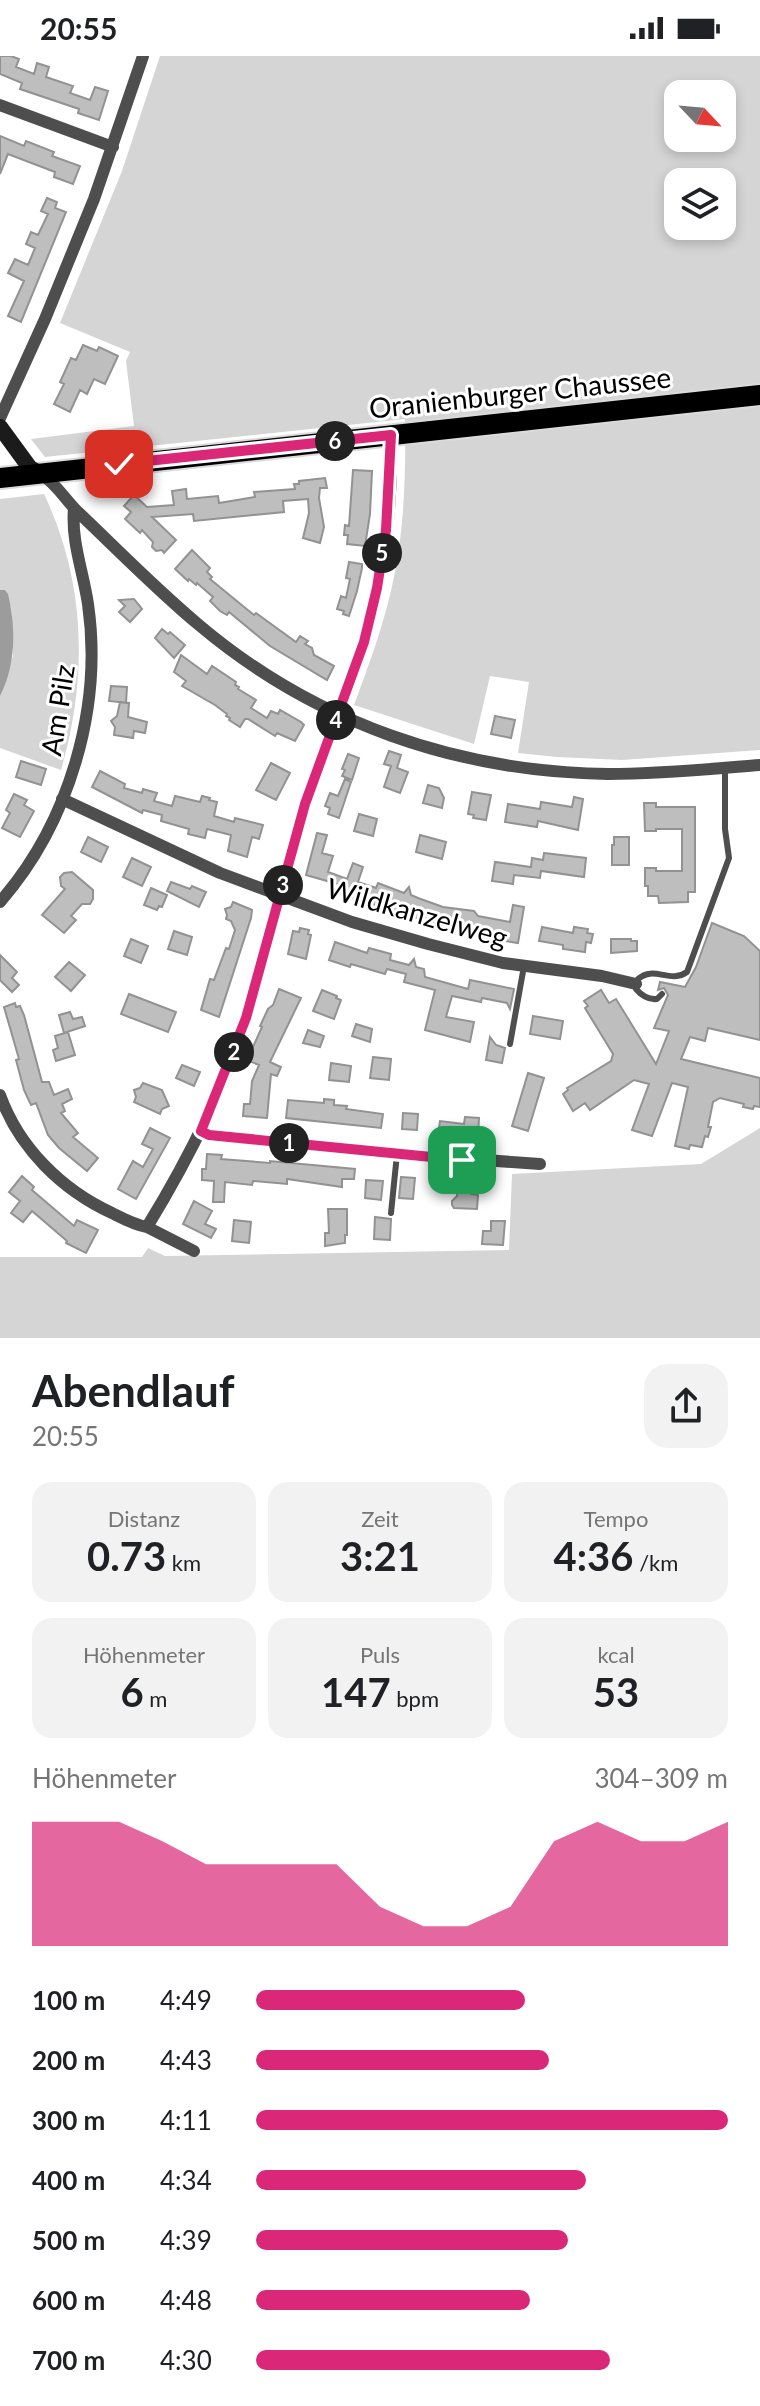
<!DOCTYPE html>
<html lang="de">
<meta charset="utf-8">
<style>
:root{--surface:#fff;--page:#f2f2f2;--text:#202124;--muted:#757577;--accent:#db2777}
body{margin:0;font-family:Lato,sans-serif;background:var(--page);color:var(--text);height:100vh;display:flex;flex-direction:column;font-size:30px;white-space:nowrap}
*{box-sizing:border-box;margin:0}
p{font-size:26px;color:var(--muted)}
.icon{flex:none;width:44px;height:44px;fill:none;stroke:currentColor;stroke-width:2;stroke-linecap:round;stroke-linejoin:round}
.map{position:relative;height:1282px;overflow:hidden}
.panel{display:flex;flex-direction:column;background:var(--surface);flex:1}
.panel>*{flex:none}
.needle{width:52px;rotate:116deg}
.controls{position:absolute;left:664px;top:24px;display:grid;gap:16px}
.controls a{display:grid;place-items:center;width:72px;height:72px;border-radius:16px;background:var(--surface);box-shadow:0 4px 12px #0003;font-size:40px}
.pin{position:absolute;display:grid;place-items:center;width:68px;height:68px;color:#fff;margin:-34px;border-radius:16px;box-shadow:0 4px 12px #0006}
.km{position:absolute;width:40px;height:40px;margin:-20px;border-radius:50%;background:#222;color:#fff;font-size:22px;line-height:40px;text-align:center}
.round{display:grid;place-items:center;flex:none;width:84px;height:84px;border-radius:24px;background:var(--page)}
.summary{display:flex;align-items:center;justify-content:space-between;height:136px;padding:0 32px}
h1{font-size:44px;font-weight:700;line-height:60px}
.figures{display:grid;grid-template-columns:repeat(3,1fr);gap:12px;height:136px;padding:8px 32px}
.figures div{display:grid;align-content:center;border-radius:20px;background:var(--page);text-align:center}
.figures b{font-size:40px;font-weight:700}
.figures small{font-size:22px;font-weight:400}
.figures p{font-size:22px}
.chart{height:224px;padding:16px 32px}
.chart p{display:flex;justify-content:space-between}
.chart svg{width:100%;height:144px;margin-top:8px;fill:var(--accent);opacity:.7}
ul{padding:0 32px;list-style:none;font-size:26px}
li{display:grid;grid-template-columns:128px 96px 1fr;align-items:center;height:60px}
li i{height:20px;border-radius:10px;background:var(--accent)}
.status{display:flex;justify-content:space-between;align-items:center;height:56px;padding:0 40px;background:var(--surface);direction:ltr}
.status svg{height:22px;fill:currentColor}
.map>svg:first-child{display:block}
</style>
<div class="status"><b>20:55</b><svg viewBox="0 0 49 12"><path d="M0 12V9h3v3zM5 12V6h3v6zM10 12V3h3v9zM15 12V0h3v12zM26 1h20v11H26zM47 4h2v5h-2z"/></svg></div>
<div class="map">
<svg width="760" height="1282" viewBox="0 0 760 1282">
<rect width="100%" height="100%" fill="#fff"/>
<path fill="#d5d5d5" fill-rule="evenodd" d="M160,0H760V694L622,704L557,701L518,697L529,626L490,620L474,688L354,649C367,614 380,579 389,543C404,484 406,424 405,363L45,401L31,383L134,370L126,305L130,296L60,267L122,115ZM678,38H722V82H678ZM678,126H722V170H678Z
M44,438C86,526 88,621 61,714L0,692V640L13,600L11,552L5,534H0V443Z
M760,1072V1282H0V1201H142L148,1192L165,1200L509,1194L512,1118L701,1108Z"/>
<path fill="#9c9c9c" d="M0,534H5L8,538C16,573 16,608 0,640Z"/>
<path fill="#bebebe" stroke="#929292" stroke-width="2" d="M0,0H11L19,3L16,11L34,18L37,7L49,11L46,21L73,30L70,37L90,44L95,31L108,35L99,64L78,57L79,53L20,33L22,27L0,18Z
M0,80L24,90L26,85L54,96L52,100L80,110L73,128L54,121L55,116L8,98L0,118Z
M47,142L57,146L55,152L66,156L21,266L8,260L24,225L8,217L15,203L28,209L35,192L26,188L31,176L38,179L48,158L41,155Z
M83,289L97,295L99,291L118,300L105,328L94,323L87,338L80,334L70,356L54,348L64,328L60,326L71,302L76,304Z
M353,414L372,415L370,458L365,490L347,488L348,479H344L345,469L349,470Z
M325,422L327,432H320L319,442L324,471L320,487L303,482L309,457L308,443L283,445L284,456L194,465L193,458L152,461L176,484L164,497L162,494L156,495L152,491L153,486L142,474L140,477L125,463L131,456L124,450L134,439L147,451L174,449L172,435L186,433L187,443L218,440L219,447L255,441L254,436L295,433L294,428H299V425Z
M192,494L210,512L207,516L212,521L210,523L238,546L254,559L256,557L296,586L300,580L308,585L305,588L312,592L314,599L334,610L327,624L270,590L229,556L227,559L220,555L210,545L213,541L197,527L196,529L189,523L188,525L175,513Z
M349,506L362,508V512L357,535L349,560L343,558L344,555L337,553L341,540L346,542L350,523L346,522Z
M134,543L142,553L130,566L119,556L125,550L119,544Z
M162,573L168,578L170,576L185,589L174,602L155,582Z
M181,599L207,618L212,610L236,626L235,629L239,631L238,633L256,644L251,652L267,662L271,655L278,658L280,654L301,666L304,669L295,685L277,677L275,680L248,663H245L240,671L229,664L230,662L226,660L227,658L215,649L182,630L186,625L174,616Z
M111,630L127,631L126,647L109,645Z
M120,646L129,647L128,661L147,666L145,677L134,675L133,682L114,679L115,671L111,665L117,660Z
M495,660L515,664L511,682L491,678Z
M389,695L401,699L397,712L408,716L400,737L384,731L391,710L384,708Z
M348,698L359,702L352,724L342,720L345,714L342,713Z
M21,705L46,713L41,729L16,721Z
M271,707L290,717L276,744L256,734Z
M100,715L125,728L124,732L142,737L143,733L157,737L154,745L172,750L175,740L200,746L202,740L210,742L209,744L217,746L214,760L234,766L235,762L263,769L259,783L252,781L247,801L228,795L231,779L207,773L205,782L188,778L189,773L161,765L162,759L143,754L142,757L92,731Z
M345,723L351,726L339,762L328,758L330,752L325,750L330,737L338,740Z
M428,729L439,732L444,742L442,752L423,747Z
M472,736L491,739L486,764L473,762L474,759L468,758Z
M14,738L27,744L24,749L34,755L20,781L2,772L10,757L6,754Z
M574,741L583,743L578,774L538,765L537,771L505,766L508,748L540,753L541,746L572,751Z
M644,747H656V751H695V836H688V846L659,847L658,840H648V830H645V812H656V815H682V773H656V775H645Z
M359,758L377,763L373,780L354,775Z
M317,777L327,779L322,797L333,800L328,816L347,823L353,807L363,811L358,826L376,832L378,827L404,837L409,831L411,839L418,842L443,851L474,855L478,860L510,866L513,849L524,851L518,887L485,882L486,878L412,861L338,837L341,829L306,819Z
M420,779L446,786L442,803L416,796Z
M88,781L108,791L101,806L81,796Z
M614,781H629V809H612V789H614Z
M544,797L586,802L584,821L541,815L540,822L514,819L513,828L492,825L495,806L531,811L532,802L543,804Z
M132,802L151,811L142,830L123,821Z
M72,816L93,834V843L90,848H82L71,860L76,864L64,877L42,859L65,833L61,830L60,821L64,817Z
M171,826L190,833L192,830L206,836L199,851L167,835Z
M151,832L167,839L162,851L159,850L157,854L144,849Z
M233,846L252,854L251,862L219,961L201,954L210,923L214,924L226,892L229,893L235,874L231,865L226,863L227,859L225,853L231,851Z
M712,867L744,880L760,895V984L708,972L705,985L690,981L681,1003L760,1022V1051L754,1050L753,1053L743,1051L744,1048L720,1042L713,1046L708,1071H711L708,1081L705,1080L702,1091L690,1089L689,1093L675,1090L688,1031L672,1027L652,1080L632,1074L649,1028L634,1024L590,1054L585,1047L573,1055L563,1038L568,1034L567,1032L611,1005L613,998L585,952L588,950L584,945L601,934L609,947L616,943L656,1008L669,975L654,972L668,939L664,932L658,934L660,926L685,931L696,911Z
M542,871L573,877L574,871L588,873L587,877L593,878L591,887L586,886L585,896L563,893V889L539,885Z
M300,872L309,874L308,878L311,879L306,903L288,898L293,875L299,876Z
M174,875L192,881L187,899L168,893Z
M131,883L148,890L141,907L124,900Z
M611,883H631V885H637V895L611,897Z
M335,886L367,897L369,892L391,898L390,904L409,909L414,903L416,911L424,913L425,921L468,933L470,924L514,933L510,953L507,947L482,942L481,946L452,940L446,961L474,966L470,986L425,974L435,934L404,926L406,918L387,913L385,918L351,908L350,911L329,904Z
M0,899L17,916L12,922L19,929L12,936L0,924Z
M69,906L85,919L71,935L55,921Z
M279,933L301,942L270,1006L281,1011L277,1020L271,1018L267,1062L243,1060L244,1048H250L252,1025L259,1009L247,1004L262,971L260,970L268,953L273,949Z
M322,934L337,940L336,942L341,944L334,963L313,955Z
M129,938L176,956L168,976L121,958Z
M15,947L16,951L20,950L24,959L42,1026H49L54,1039L68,1033L72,1043L62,1048L65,1055L61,1057L78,1077L73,1081L98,1102L87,1115L59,1092L48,1079L36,1047L31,1049L24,1034L16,1004L19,1003L4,951Z
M70,956L73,963L82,961L85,970L64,977L59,959Z
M533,960L563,965L560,983L530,978Z
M356,968L372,973L370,986L352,980Z
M308,974L324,980L320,991L303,987Z
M68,976L75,999L56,1005L53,994L58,992L55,980Z
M490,981L496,989L505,992L502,1007L486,1004Z
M373,1001L391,1003L389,1024L370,1022Z
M331,1007L351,1010L349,1026L329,1024Z
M182,1009L200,1016L194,1030L176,1022Z
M528,1017L544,1022L528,1075L512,1070Z
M143,1027L162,1034L169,1050L162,1053L160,1058L134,1046L136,1041L134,1034L140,1032Z
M324,1043L334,1044V1049L347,1050L346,1053L383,1058L381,1072L286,1062L288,1044L324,1047Z
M403,1057L418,1058L417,1074L402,1073Z
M465,1061L479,1062L478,1080L456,1079V1081L438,1079L440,1065L464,1068Z
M150,1072L170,1082L136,1143L118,1133L133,1105L143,1111L153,1093L142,1088Z
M207,1098L222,1099L221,1103L270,1107V1105L355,1113L354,1123H342V1131L287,1123V1128L253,1125L252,1129L225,1126L224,1146H213L214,1125L202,1124V1113H206Z
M22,1120L34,1131L32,1134L74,1170L77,1164L98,1174L86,1197L66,1187L67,1185L32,1155L23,1166L11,1157L20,1145L9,1136Z
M401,1121L415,1122L413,1143L399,1142Z
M366,1124L383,1125L381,1144L365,1142Z
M458,1126L472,1127L471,1138L478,1139L477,1153L454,1152L452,1149V1145L457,1140Z
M194,1145L212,1155L205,1168L216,1173L211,1182L183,1168Z
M328,1153H347V1179H345V1187L325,1190V1177H329Z
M375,1161L391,1163L390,1184L374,1183Z
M234,1164L251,1166L249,1187L232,1185Z
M491,1165H505L503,1189L482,1188L483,1175H491Z"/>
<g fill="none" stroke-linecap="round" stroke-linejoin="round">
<g stroke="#dbdbdb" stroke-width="24">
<path id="primary" d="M0,422L760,339"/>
</g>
<path stroke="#4e4e4e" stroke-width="6" d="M662,938L657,943C648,944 642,940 636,933L638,923C654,909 670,928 687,916L729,802L725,773V712
M510,988L524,910
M391,1157L397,1098"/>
<path stroke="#4e4e4e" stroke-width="12" d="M0,49L113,91
M0,362L45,263L94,143L143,0
M41,418C57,428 66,445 79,457C119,495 157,534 199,569C315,667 458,716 608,718C658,718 710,713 760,709
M62,743L220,817L352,866L428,888L503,907L602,920L636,928
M0,846C69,767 103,652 88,548C83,515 71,485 74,452
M0,1039C19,1092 62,1134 112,1157C124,1163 135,1169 147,1171C188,1104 224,1034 247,958C269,889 282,817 305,748C322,694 345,642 363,589C384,523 393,448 391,379
M201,1075L209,1079L357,1095L540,1108
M147,1171L194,1195"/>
<path stroke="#1b1b1b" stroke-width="16" d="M0,371L30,412L39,417"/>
<use href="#primary" stroke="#000" stroke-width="20"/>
</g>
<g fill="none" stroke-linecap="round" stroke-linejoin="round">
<g stroke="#fff" stroke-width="16">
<path id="route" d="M119,408L391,379L386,474L377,532L364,586L305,748L246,962L201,1075L209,1079L462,1104"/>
</g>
<use href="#route" stroke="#db2777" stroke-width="10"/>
</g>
<g text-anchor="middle" stroke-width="6" stroke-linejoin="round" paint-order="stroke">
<g font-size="28" fill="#000" stroke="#fff">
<text transform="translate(520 337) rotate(-6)" y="10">Oranienburger Chaussee</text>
<text transform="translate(58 654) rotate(-81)" y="10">Am Pilz</text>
<text transform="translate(417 857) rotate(16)" y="10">Wildkanzelweg</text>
</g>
</g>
</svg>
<div class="controls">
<a><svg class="needle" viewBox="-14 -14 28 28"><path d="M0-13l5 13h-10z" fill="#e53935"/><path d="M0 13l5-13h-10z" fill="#757577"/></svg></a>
<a><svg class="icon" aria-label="layers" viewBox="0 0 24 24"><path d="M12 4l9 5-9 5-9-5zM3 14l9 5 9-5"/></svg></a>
</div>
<div class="pin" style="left:462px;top:1104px;background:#1e9e55"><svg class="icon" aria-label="arrive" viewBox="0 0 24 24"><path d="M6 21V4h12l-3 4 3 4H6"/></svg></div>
<div class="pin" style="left:119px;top:408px;background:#d93025"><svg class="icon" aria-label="check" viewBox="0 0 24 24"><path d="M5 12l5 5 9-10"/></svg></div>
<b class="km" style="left:289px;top:1087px">1</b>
<b class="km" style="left:234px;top:996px">2</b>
<b class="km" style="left:283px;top:829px">3</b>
<b class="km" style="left:336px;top:664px">4</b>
<b class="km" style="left:382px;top:497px">5</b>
<b class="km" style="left:335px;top:385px">6</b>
</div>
<section class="panel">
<div class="summary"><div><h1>Abendlauf</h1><p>20:55</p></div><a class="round"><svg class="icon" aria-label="share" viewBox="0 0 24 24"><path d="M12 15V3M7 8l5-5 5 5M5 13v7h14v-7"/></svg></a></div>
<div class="figures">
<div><p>Distanz</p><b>0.73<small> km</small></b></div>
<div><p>Zeit</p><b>3:21</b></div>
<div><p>Tempo</p><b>4:36<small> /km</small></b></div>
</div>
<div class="figures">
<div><p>Höhenmeter</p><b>6<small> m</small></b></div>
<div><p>Puls</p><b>147<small> bpm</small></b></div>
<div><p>kcal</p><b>53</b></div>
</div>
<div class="chart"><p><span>Höhenmeter</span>304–309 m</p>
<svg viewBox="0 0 160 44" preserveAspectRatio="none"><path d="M0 44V6L10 6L20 6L30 12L40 19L50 19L60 19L70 19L80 32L90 38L100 38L110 32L120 12L130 6L140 12L150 12L160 6V44z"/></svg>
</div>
<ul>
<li><b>100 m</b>4:49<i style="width:57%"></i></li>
<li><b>200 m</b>4:43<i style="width:62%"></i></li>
<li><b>300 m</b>4:11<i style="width:100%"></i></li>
<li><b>400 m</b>4:34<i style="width:70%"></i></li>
<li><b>500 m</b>4:39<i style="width:66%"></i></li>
<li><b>600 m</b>4:48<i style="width:58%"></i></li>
<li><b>700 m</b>4:30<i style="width:75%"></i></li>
</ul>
</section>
